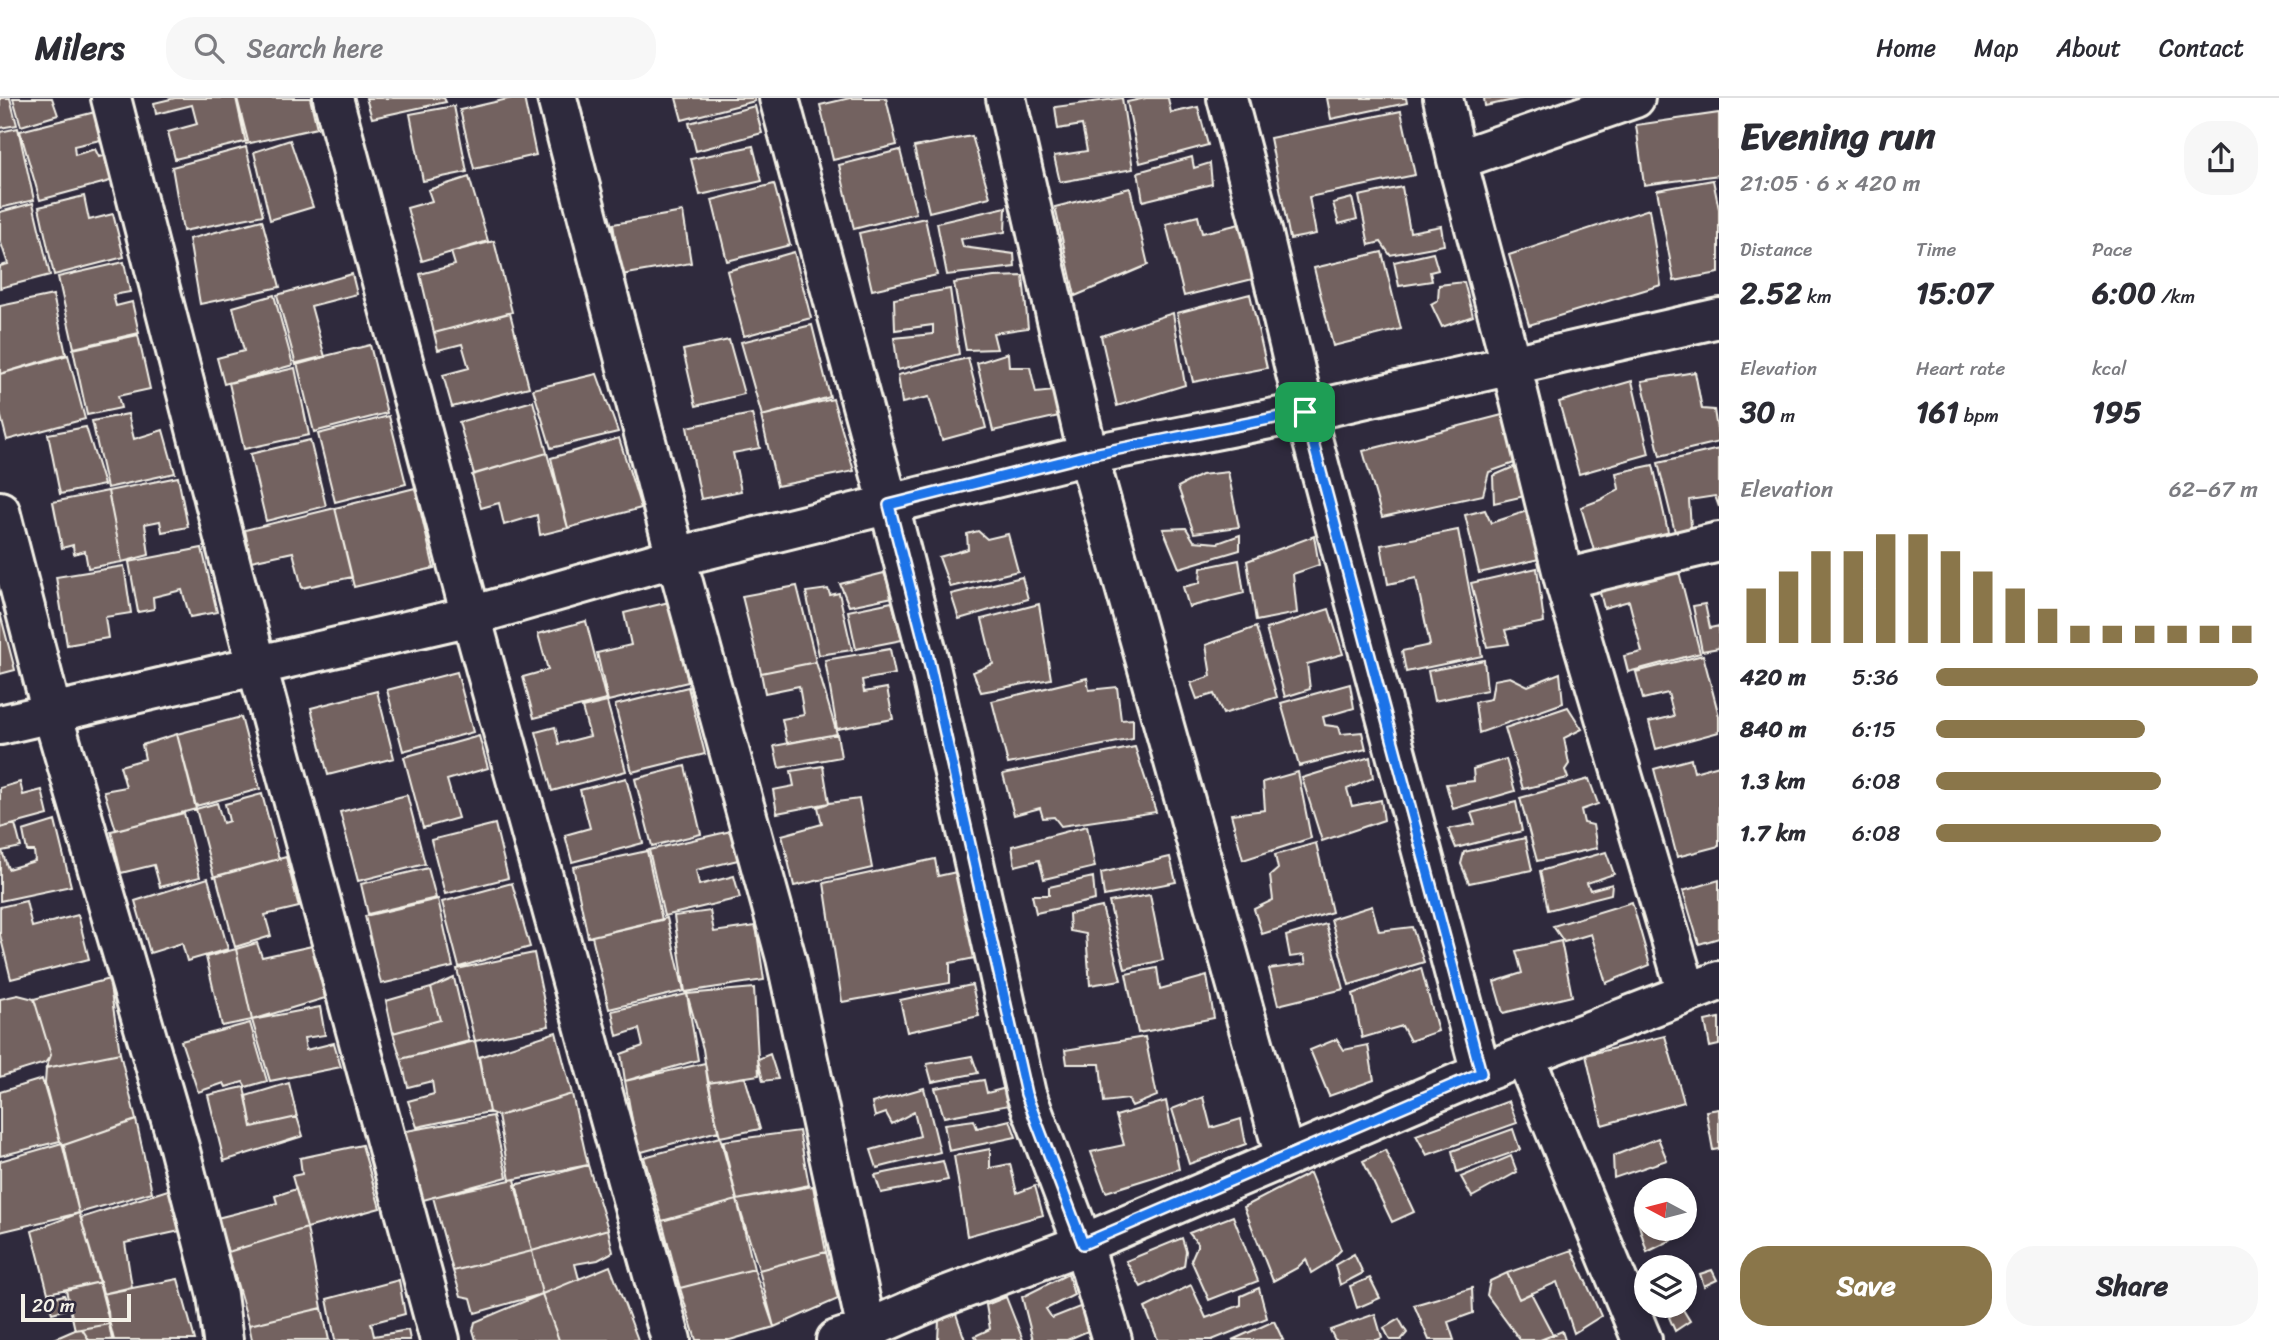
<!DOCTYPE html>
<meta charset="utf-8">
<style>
:root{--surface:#fff;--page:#f7f7f7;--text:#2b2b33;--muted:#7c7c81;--line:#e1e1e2;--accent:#8a764a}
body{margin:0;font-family:Sriracha,sans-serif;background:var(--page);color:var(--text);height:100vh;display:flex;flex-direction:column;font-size:26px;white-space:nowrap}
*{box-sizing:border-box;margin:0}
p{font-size:23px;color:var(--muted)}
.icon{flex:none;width:38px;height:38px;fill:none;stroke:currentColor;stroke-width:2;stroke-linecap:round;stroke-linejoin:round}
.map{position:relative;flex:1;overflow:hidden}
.panel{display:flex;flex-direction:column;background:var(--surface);width:560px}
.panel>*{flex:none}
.needle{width:46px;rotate:277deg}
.buttons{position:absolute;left:1634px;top:1080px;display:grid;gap:14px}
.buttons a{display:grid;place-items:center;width:63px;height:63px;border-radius:50%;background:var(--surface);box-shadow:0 4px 10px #0003;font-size:35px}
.scale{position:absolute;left:21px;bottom:18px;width:110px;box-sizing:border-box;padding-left:7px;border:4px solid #f4f1e8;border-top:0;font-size:19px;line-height:24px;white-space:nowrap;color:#f4f1e8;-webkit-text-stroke:5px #2f2a3d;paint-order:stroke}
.pin{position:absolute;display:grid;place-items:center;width:60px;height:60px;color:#fff;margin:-30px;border-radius:14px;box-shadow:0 4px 10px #0006}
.round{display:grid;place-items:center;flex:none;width:74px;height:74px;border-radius:28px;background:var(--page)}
.headline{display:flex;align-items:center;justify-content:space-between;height:119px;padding:0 21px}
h1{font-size:38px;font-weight:700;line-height:52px}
.metrics{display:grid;grid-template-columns:repeat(3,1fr);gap:10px;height:119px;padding:7px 21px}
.metrics div{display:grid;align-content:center}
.metrics b{font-size:30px;font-weight:700}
.metrics small{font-size:19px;font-weight:400}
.metrics p{font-size:19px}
.chart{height:196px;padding:14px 21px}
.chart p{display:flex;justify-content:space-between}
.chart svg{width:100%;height:126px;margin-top:7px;stroke:var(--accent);stroke-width:6}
.cta{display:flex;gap:14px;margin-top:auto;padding:14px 21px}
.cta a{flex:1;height:80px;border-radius:28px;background:var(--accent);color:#fff;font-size:28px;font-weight:700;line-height:80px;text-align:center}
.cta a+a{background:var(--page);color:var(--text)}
ul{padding:0 21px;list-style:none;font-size:23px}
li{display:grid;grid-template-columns:112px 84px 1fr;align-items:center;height:52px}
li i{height:18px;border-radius:9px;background:var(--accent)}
header{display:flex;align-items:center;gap:42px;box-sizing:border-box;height:98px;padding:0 35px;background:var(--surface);border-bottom:2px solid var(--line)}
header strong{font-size:33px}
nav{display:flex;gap:38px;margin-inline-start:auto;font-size:24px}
.search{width:490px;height:63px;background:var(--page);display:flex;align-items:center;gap:18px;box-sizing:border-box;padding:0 24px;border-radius:28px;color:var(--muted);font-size:26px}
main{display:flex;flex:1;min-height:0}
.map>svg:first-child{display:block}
</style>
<header>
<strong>Milers</strong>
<div class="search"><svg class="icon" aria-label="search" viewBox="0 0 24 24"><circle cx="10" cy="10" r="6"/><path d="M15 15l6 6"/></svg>Search here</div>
<nav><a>Home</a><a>Map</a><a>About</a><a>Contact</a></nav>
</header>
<main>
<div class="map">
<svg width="1719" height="1242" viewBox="0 0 1719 1242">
<rect width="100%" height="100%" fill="#2f2a3d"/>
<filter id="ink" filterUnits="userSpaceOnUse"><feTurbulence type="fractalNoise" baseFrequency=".0143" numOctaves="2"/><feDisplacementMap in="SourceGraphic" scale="14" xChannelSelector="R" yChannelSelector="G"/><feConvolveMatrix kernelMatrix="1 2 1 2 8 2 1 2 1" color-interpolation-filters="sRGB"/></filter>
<g filter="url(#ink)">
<path fill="#736260" stroke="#f4f1e8" stroke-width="2" d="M0,0H10L17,27L0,30Z
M13,0H52L58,17L21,28Z
M175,0H237L248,43L175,61L168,34L197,26L192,7L156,16L154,5Z
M236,0H310L317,30L246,46Z
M366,0H444L446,4L372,20Z
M512,0H524L536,57L474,71L460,12Z
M676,0H754L755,3L682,22Z
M850,0H886L897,47L833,62L820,7Z
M1122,0L1133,71L1060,84L1054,58L1087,53L1082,27L1058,31L1055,9Z
M1146,0H1168L1171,15L1198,9L1208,47L1140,65L1127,4Z
M1327,0H1406L1407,5L1331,21Z
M1484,0H1523L1485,8Z
M454,8L467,74L423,83L410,16Z
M755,8L762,35L696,53L689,25Z
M103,12L109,40L74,48L75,57L95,51L99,59L112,55L121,80L40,102L20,33Z
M1401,13L1415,77L1309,99L1316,136L1290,141L1270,40Z
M1719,15V77L1644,87L1636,27Z
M18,30L34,102L0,110V34Z
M972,38L990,99L929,114L914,49Z
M290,42L313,109L270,122L254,54Z
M753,48L762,83L700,97L691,61Z
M246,49L263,117L183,133L172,69Z
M900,52L916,115L854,131L839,67Z
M1192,59L1194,70L1210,65L1212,86L1143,103L1138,74Z
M469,79L488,143L422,163L407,110L432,103L428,92Z
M1713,82L1719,111V175L1674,183L1657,92Z
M774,86L790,147L727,163L712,102Z
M1402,89L1410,134L1441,128L1444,147L1390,157L1381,144L1369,147L1359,98Z
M1130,90L1148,167L1075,198L1055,109Z
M84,98L89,122L113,116L124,159L54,177L39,109Z
M1352,100L1357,121L1339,126L1333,105Z
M33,105L50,177L0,190V168L8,166L0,142V114Z
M1006,109L1005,134L961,141L963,149L1014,156L1015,169L947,177L937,125Z
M1649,111L1661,187L1529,227L1509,157Z
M683,114L691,165L621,177L613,126Z
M1198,118L1202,135L1248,124L1261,179L1184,198L1166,126Z
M925,120L937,177L872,192L859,135Z
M262,122L280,189L200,206L189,141Z
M494,143L512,214L434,235L420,176L455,167L451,154Z
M794,154L811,220L744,238L727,173Z
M1382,154L1401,231L1333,248L1314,170Z
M1433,155L1438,172L1430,174L1432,183L1399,188L1394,164Z
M124,164L130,194L113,197L116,208L132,204L139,235L74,250L58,179Z
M352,176L357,196L311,208L325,259L296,267L277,197Z
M1023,178L1028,230L993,235L997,251L966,252L954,185L994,179Z
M1464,184L1473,218L1442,229L1431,206L1438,202L1439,187Z
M950,191L959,256L898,272L894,240L933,236V227L895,232L894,201Z
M1250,196L1267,270L1193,284L1177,215Z
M53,197L66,256L0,276V208Z
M274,197L293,267L224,286L217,260L244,253L233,209Z
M510,215L529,289L452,309L443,277L469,270L462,246L438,252L434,235Z
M1173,215L1185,287L1117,308L1101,238Z
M812,227L830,299L762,318L741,244Z
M138,237L150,291L118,298L121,310L87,317L73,251Z
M729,242L744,296L696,308L683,252Z
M370,247L387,315L314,334L297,265Z
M1008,255L1009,269H1030L1036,295L1054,293L1059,318L993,333L977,265Z
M68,257L85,321L7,342L0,315V276Z
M968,260L986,330L942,342L929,299L902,305L898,277Z
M295,270L309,337L244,351L229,285Z
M1695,274L1702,311L1714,312L1719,344L1660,358L1642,283Z
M597,276L618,334L551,350L533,291Z
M1632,283L1649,356L1579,376L1559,304Z
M833,301L854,373L777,388L761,318Z
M533,303L547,355L474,376L459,324Z
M128,316L134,341L163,332L175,375L107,390L92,323Z
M752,316L760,350L733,355L741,393L701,401L687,329Z
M1506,316L1517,364L1489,374L1483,397L1382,419L1363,353Z
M389,318L406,386L335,404L318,336Z
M86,329L104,387L60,396L48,336Z
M619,340L641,410L568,430L551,360Z
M310,342L326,408L266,423L250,356Z
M1719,351V409L1715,398L1689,402L1691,429L1675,434L1658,365Z
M547,355L568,430L540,437L537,417L504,427L499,405L481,410L472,377Z
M1518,367L1519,380L1526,378L1529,397L1494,405L1493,378Z
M1653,367L1669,438L1595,456L1581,409L1600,402L1619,391L1616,375Z
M1228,374L1239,429L1194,435L1178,389L1201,377Z
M178,379L188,429L162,434L160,423L145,426L149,457L122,464L108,393Z
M415,390L434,470L354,489L335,410Z
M108,393L122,464L88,470L85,453L74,456L73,447L62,450L53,404Z
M335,410L352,479L302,490L293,454L251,463L245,432Z
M1485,412L1491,425L1530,412L1539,461L1479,475L1465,417Z
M1186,430L1194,443L1218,445L1240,437V452L1179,470L1163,431Z
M1458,432L1482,558L1406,574L1402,553L1430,547L1416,480L1388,486L1381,447Z
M978,433L987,441L1008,436L1018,473L950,489L939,459L968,451L967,436Z
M1314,438L1319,467L1293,476L1297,515L1256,523L1247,463Z
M202,450L217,514L190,519L182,492L153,499L154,511L138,514L129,464Z
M1239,462L1244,495L1189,509L1183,489L1200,485L1201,470Z
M1676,462L1700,555L1628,574L1624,558L1642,554L1629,503L1604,510L1597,483Z
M124,468L131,515L105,519L108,540L67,547L56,479Z
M1537,470L1544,524L1505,532L1509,546L1487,549L1471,485Z
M884,475L893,499L849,508L840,486Z
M1022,479L1028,501L959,521L951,496Z
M797,488L816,564L761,575L742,498Z
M828,491L830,497L839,495L852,552L819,557L806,494Z
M669,504L688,584L608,603L597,555L631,547L624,515Z
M892,504L902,542L856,551L848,513Z
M1039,506L1051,581L981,594L973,574L993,566L982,521Z
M1705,506L1710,530L1719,528V550L1702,553L1693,508Z
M1329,511L1343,556L1307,566L1310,591L1285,599L1266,531Z
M0,515L15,572L0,576Z
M586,523L606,602L534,620L523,579L548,572L538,536Z
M1256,529L1277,599L1223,616L1214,596L1197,601L1191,585L1211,578L1206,547Z
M890,551L895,576L862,582L864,594L887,590L893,621L837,631L825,562Z
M1703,557L1719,618V634L1656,651L1649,624L1674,618L1668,595L1643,601L1636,574Z
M1484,562L1487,592L1434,603L1428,573Z
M816,564L837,636L787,645L782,621L804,617L799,588L765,595L761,575Z
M457,574L473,634L403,653L387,592Z
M1560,575L1563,605L1479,635L1475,604L1491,601L1494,582L1510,579L1528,588Z
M1087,580L1089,592L1117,589L1121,622L1133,621V641L1008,666L992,603Z
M1350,586L1354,610L1323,619L1325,627L1339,629L1341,636L1362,634L1366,651L1299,668L1281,605Z
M688,589L705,656L632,674L615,607Z
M377,593L394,660L328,677L311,610Z
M607,604L626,673L552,693L536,634L555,629L559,646L590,638L582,610Z
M1568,609L1582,631L1564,640L1569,666L1565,672L1568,680L1523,691L1505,630Z
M241,619L260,691L196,708L177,636Z
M177,636L196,711L116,732L104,693L126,689L120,668L145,661L142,647Z
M837,636L841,659L779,670L774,648Z
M479,638L488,670L447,682L458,720L423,730L404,659Z
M1135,649L1156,714L1061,728L1054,719L1043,720L1040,710L1014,717L1003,676Z
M1370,659L1373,680L1347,691L1352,708L1381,702L1384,722L1322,743L1302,680Z
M1506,661L1515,693L1453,711L1446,686L1474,683L1473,671Z
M1691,661L1694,674L1719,667V748L1677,759L1654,671Z
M685,668L701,736L652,748L635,681Z
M823,668L829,705L777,715L773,692L794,688L791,673Z
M1298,674L1311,740L1243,762L1231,716L1265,712L1263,684Z
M626,680L643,745L572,764L565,737L590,730L580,692Z
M1589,681L1598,706L1581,712L1584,725L1593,727L1597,750L1537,763L1520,700Z
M20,684L23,697L42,692L48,717L0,730V690Z
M262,696L279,761L214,779L196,711L217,705L223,725L229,723L225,706Z
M407,697L425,766L358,783L340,714Z
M859,701L872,770L794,788L782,737L822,726L818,709L829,705Z
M1516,704L1522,733L1456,750L1448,731L1475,726L1471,715Z
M184,715L200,779L160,789L154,767L121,775L111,733Z
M55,723L71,788L0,803V730L15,726L21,749L2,753L8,771L35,763L34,753H27L23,733Z
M495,726L508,780L445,796L431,742Z
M1087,728L1095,769L1044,781L1039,762L1015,768L1012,748Z
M731,733L738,762L696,772L699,787L734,778L740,800L664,818L649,752Z
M1525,740L1532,772L1469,785L1461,766L1464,754Z
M1316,745L1332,814L1262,836L1254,811L1273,802L1270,778L1278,771L1275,757Z
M647,753L662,822L588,839L573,769Z
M1606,754L1614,776L1587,785L1590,792L1612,786L1611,796L1548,812L1540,773Z
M286,759L299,809L265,817L271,838L235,849L216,778Z
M1170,759L1176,784L1104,798L1101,775Z
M935,761L938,778L961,773L975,860L950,865V885L842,904L824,785Z
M428,770L436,800L368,816L361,786Z
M1093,779L1095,802L1036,815L1032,797H1049V789Z
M208,780L228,851L187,863L182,845L150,855L135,803Z
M1719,782V840L1699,846L1683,793Z
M512,785L530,849L459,869L442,804Z
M1150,797L1163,862L1125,871L1109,804Z
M438,801L453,869L381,886L365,818Z
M26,803L32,829L78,817L89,861L11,881L0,837V809Z
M1632,804L1650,867L1606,885L1591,836L1564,844L1553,828Z
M1372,808L1379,833L1412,829L1424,864L1349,887L1331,821Z
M1102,809L1121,882L1090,887L1086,836L1070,833L1069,816Z
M710,813L714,834L756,828L764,882L685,894L674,818Z
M667,820L684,893L609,911L592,838Z
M1326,826L1344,891L1278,907L1269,871L1306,866L1304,857L1290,859L1286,838Z
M1561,843L1572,898L1503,915L1494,884L1522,875L1516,853Z
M257,845L262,859L312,848L319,870L325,900L252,922L236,851Z
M236,851L252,922L222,928L206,859Z
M534,855L549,928L475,943L457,871Z
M1157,870L1160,891L1207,878L1214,920L1138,935L1126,876Z
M1421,870L1438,933L1410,943L1402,928L1362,940L1353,896Z
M454,880L469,943L401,961L393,935L440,922L431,890Z
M109,881L120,955L46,970L51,957L34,901Z
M972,887L979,918L907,934L900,902Z
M431,890L440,922L393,935L386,903Z
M754,890L759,977L708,985L703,951L687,896Z
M687,896L698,962L625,983L621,956L643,948L639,931L617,938L612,913Z
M18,897L34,901L51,957L45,965L0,979V901Z
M320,909L325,937L304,940L306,952L334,945L341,969L270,983L252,922Z
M1719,920V947L1710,949L1705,923Z
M250,925L267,983L246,989L243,984L226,989L224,985L198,994L181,943Z
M556,934L572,996L498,1018L489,1014L479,959Z
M1665,938L1684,1004L1602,1027L1586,957Z
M1145,939L1157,998L1132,1008L1128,1001L1104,1004L1100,966H1067L1065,952Z
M1337,941L1344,952L1368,947L1374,982L1329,998L1310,952Z
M475,943L489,1014L417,1029L408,1003L434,996L432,983L408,989L401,961Z
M120,955L136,1022L64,1047L60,1043L45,986L46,970Z
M770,956L778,981L763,983L758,961Z
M972,958L978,975L932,984L927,966Z
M705,965L718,1033L638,1055L625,983Z
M745,979L760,1031L720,1039L708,985Z
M42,981L60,1043L0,1058V994Z
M984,982L987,995L1006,990L1009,1007L944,1019L935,990Z
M289,985L297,1019L252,1029L246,998Z
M244,989L252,1029L297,1019L303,1038L224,1063L208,997Z
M924,990L940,1054L877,1070L871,1052L920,1038L914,1014L892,1026L886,1015L875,1019L872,1005Z
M572,996L588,1067L510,1082L498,1018Z
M1203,999L1211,1030L1241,1021L1246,1046L1189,1066L1172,1011Z
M1166,1003L1179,1071L1106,1094L1091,1054L1124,1047L1116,1018Z
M1509,1003L1517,1025L1427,1057L1416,1037Z
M1719,1011V1051L1713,1052L1706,1013Z
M493,1018L507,1079L416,1104L400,1034Z
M136,1022L152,1094L79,1115L64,1047Z
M974,1022L977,1030L1010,1022L1016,1039L949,1053L944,1026Z
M1513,1031L1520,1052L1457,1074L1452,1053Z
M799,1033L809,1087L737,1102L723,1043Z
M720,1039L737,1102L662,1123L644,1059Z
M1658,1040L1667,1062L1614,1080L1613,1058Z
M62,1045L79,1115L0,1134V1063Z
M362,1047L380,1110L307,1130L292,1078L302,1076L300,1060Z
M990,1051V1070L1010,1066L1017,1095L1035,1088L1043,1117L967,1138L954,1058Z
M1385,1052L1414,1114L1392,1124L1363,1063Z
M1511,1058L1517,1074L1472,1099L1461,1079Z
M943,1063L948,1082L881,1095L875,1077Z
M588,1067L608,1131L532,1153L515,1087Z
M1310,1075L1341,1152L1329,1164L1311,1175L1306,1161L1297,1170L1273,1183L1244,1109Z
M515,1081L532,1153L453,1173L433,1099Z
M813,1088L826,1154L759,1172L737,1102Z
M177,1089L189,1131L125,1145L132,1189L102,1196L81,1120Z
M296,1091L307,1130L228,1154L217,1120L277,1105L275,1098Z
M737,1102L754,1171L680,1190L662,1123Z
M1647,1102V1130H1668L1672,1142L1647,1154L1633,1107Z
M79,1115L100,1184L48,1195L32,1133Z
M1233,1118L1258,1183L1209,1202L1191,1162L1198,1146L1189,1135Z
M307,1130L322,1210L249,1227L228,1154Z
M608,1131L613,1154L598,1162L575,1166L579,1181L542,1196L532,1153Z
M665,1134L668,1148L649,1153L646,1141Z
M1182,1140L1186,1153L1184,1168L1141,1189L1126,1163Z
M1572,1152L1601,1218L1574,1235L1557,1184L1519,1201L1507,1175Z
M532,1153L542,1196L475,1215L471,1200L461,1198L453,1173Z
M826,1154L838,1201L774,1229L759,1172Z
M1354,1156L1363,1175L1340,1187L1335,1167Z
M610,1168L638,1242H559L542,1196Z
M754,1171L774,1229L730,1242H696L680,1190Z
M1712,1172L1717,1182L1704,1188L1700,1176Z
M1507,1175L1519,1201L1531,1195L1553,1237L1540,1242H1520L1487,1197L1490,1183Z
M1068,1176L1074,1197L1046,1211L1052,1220L1082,1208L1088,1233L1067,1242H1033L1022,1199Z
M1370,1180L1380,1200L1357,1210L1350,1188Z
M178,1181L195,1242H114L102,1196Z
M399,1182L405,1216L371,1225L374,1238L408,1232L410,1242H335L327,1201Z
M100,1184L108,1213L109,1226L75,1232L66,1192Z
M1191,1187L1206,1220L1241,1207V1198L1259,1190L1267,1220L1212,1242H1158L1145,1210Z
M1472,1190L1473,1215L1448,1224L1454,1242H1429L1414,1207Z
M542,1196L559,1242H476L473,1232L475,1224Z
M64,1197L70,1210L52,1215L47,1201Z
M1006,1199L1023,1242H977L975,1238L990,1231L986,1207Z
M322,1210L329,1242H252L249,1227Z
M1682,1210L1690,1223L1675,1233L1669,1219Z
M956,1216L965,1242H938L939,1222Z
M1375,1216L1382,1240L1377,1242H1335L1330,1232Z
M1399,1221L1407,1235L1401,1242H1390L1384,1230Z
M1274,1223L1283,1242H1232Z
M109,1226L112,1242H89L82,1231Z
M82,1231L89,1242H52L75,1232Z
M1562,1233L1565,1242H1540L1553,1237Z"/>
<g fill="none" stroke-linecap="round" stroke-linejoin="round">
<g stroke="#f4f1e8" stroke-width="44">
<path id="minor" d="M111,0L257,568L440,1242
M333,0L471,518L671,1242
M557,0L676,459L786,860L869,1242
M779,0L889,407L927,555L1026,996L1083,1146L1112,1242
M1006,0L1088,357L1285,1059
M1227,0L1262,132L1305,314L1481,975
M1443,0L1457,62L1511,266L1564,481L1687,895
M1457,62L1635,0
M0,413L52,615L179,1049L217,1197L223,1242
M1564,481L1719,444
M0,627L471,518L676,459L1088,357L1305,314L1719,220
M1525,959L1642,1242
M836,1242L866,1232L937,1201L1083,1146L1481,975L1719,883"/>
</g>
<use href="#minor" stroke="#2f2a3d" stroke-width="38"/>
</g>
</g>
<g fill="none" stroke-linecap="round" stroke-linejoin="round" filter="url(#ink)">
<g stroke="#fff" stroke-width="14">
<path id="route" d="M1305,314L1481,975L1083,1146L1026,996L927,555L889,407L1088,357Z"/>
</g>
<use href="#route" stroke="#1a73e8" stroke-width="9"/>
</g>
</svg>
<div class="buttons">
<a><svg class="needle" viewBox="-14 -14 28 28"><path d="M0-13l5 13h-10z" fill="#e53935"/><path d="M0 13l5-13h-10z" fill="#7c7c81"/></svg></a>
<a><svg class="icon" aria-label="layers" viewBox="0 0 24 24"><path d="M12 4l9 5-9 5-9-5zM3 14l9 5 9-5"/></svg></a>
</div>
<div class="scale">20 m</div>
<div class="pin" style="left:1305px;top:314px;background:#1e9e55"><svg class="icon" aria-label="arrive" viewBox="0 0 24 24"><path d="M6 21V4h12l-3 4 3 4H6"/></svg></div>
</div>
<section class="panel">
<div class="headline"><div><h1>Evening run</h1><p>21:05 · 6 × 420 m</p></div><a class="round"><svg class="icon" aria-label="share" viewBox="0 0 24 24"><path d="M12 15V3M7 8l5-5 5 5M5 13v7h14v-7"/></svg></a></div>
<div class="metrics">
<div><p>Distance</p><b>2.52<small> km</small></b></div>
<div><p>Time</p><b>15:07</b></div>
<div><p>Pace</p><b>6:00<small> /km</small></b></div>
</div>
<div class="metrics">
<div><p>Elevation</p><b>30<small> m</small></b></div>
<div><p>Heart rate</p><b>161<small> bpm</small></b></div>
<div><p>kcal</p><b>195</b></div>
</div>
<div class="chart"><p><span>Elevation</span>62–67 m</p>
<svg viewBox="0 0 160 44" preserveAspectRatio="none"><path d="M5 44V25M15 44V19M25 44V12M35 44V12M45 44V6M55 44V6M65 44V12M75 44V19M85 44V25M95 44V32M105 44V38M115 44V38M125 44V38M135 44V38M145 44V38M155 44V38"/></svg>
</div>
<ul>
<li><b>420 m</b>5:36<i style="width:100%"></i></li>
<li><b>840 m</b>6:15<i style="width:65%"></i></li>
<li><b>1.3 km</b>6:08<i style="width:70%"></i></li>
<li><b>1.7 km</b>6:08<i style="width:70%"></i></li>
</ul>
<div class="cta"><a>Save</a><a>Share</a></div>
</section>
</main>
